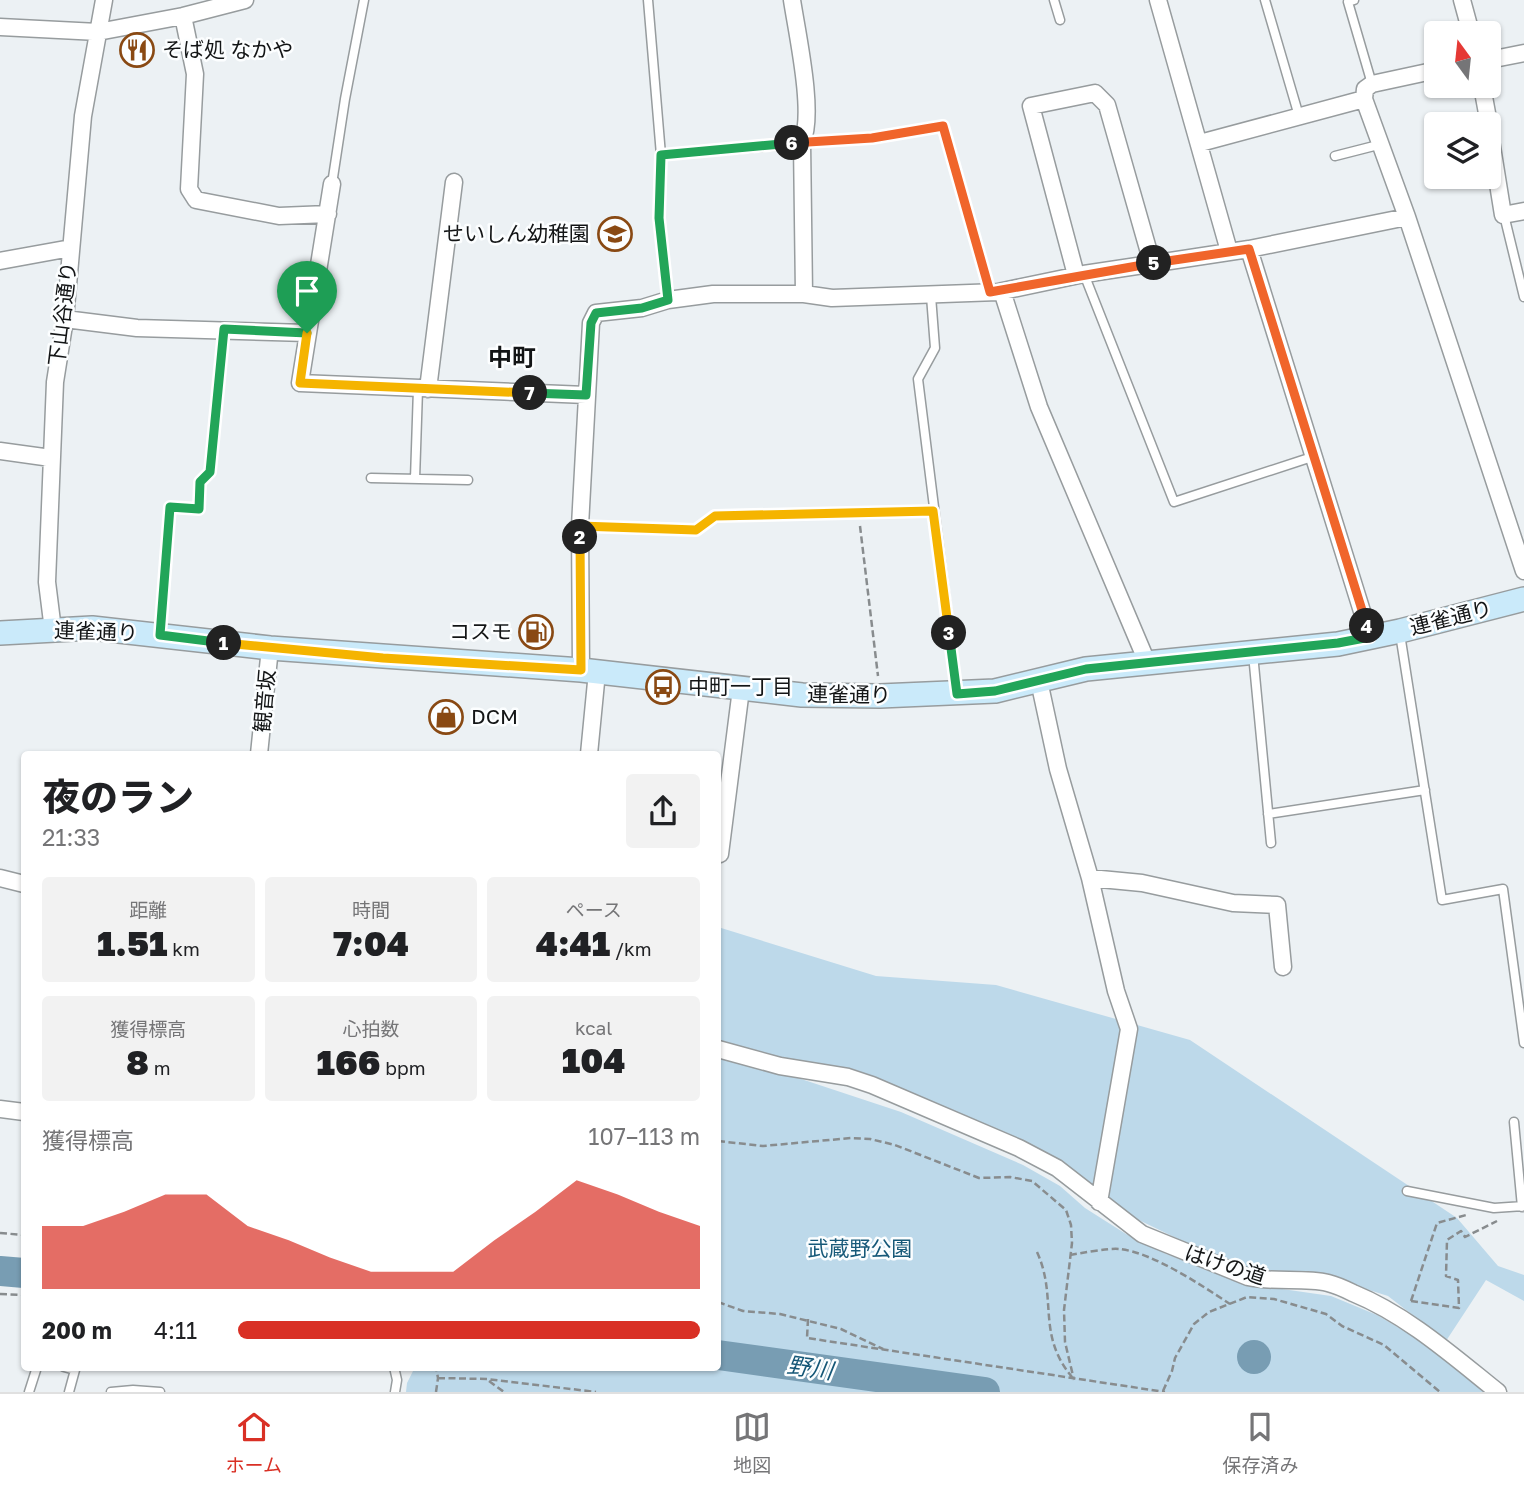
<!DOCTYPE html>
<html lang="ja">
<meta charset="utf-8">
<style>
:root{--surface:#fff;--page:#f2f2f2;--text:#202124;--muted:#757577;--line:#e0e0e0;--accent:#d93025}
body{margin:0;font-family:"Golos Text","Noto Sans JP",sans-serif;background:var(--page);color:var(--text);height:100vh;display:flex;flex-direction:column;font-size:26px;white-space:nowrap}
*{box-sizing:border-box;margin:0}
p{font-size:23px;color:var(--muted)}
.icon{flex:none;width:38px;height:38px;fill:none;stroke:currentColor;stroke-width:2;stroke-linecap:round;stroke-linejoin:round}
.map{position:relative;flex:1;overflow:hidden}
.drawer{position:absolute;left:21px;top:751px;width:700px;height:620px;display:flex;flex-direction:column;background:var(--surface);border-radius:7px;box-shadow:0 2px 5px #0004}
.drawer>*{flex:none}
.needle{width:46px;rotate:345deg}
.tools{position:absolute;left:1424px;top:21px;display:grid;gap:14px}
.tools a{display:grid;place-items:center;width:77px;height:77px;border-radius:7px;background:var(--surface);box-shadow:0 2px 5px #0004;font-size:35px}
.pin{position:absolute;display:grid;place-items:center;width:60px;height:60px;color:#fff;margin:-72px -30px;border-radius:50% 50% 50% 0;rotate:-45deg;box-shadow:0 0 7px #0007}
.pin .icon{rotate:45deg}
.km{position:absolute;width:35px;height:35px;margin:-18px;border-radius:50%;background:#222;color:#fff;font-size:19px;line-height:35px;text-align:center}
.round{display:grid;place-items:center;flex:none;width:74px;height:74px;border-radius:7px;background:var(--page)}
.head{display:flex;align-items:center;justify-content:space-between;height:119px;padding:0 21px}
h1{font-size:38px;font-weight:800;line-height:52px}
.stats{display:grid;grid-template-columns:repeat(3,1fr);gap:10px;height:119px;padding:7px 21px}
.stats div{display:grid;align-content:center;border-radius:7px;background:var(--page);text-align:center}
.stats b{font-size:35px;font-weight:800}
.stats small{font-size:19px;font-weight:400}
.stats p{font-size:19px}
.chart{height:196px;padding:14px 21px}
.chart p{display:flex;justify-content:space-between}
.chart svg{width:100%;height:126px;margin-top:7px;fill:var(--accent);opacity:.7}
ul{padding:0 21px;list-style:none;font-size:23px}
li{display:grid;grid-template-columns:112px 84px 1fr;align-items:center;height:52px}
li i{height:18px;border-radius:9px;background:var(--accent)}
.menu{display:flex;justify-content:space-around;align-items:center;height:98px;border-top:2px solid var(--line);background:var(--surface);font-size:19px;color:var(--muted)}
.menu a{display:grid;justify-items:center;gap:4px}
.menu .on{color:var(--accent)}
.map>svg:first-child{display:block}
</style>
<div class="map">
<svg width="1524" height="1392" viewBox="0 0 1524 1392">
<rect width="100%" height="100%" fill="#ecf1f4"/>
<path fill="#bdd9ea" d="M718,927L876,976L996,985L1190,1040L1457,1218L1498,1266L1524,1275V1301L1486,1280L1446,1341L1388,1296L1325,1276L1249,1273L1118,1210L1052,1158L857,1075L718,1044Z
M718,1057L783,1073L901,1112L1023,1165L1060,1186L1085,1208L1126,1234L1166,1254L1248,1284L1331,1296L1377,1315L1430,1346L1485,1392H406L407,1383L414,1369L421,1367H718Z"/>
<path fill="#789db3" d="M1237 1357a17 17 0 1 1 34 0a17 17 0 1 1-34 0Z"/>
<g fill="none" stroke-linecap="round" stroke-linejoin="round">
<path stroke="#789db3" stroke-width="30" d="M0,1271L24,1273
M718,1355L985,1392"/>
<g stroke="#979c9e" stroke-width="11">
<path id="lane" d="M648,0L661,155L659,218L668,300
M1054,0L1060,20
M1265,0L1299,116
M1354,0L1348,2L1372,84
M661,155L871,138L943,126L990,292
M1335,156L1382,144
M332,184L345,99L364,0
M1504,215L1524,297
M1084,274L1174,502L1312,457
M931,296L935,348L918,379L957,691
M371,478L468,480
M415,479L418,389
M580,526L696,530L715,516L933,511
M160,632L170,507L199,509L200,482L210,472L224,329
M1400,634L1442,900L1503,889L1524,1043
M1253,654L1271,843
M1268,814L1425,790
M1514,1122L1522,1207
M1407,1191L1494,1208L1524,1206
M64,1367L75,1370L69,1392
M394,1367L397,1380L395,1392
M29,1392L37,1367
M111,1392L133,1390L160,1392"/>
</g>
<g stroke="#979c9e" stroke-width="19">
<path id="street" d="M792,0C797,33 815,114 802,142L804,294
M1158,0L1229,251
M1462,0L1471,33
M183,16L195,74L189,189L196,200L279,216L328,214
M0,27L98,32L183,16L245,0
M1489,60L1524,53
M1482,86L1489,124
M1364,99L1407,217L1524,571
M1489,128L1503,215L1524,211
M1200,143L1364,99L1365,89L1372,84L1437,70
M332,184L300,383L586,395
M1249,249L1370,637
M0,261L71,248
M1076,275L1031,106L1095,93L1107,105L1152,263
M1002,291L1039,407L1147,662
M65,319L137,328L307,333
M428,389L454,182
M0,451L51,458
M53,630L47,582L55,382L65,319L83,116L104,0
M581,670L580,526L591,323L596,313L642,308L668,300L713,294H804L832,298L998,292L1084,274L1249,249L1407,217
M1039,681L1058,769L1090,878L1116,991L1129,1029L1099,1202
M259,754L270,648
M589,754L597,672
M718,853L720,854L741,689
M0,878L24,884
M1090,878L1142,883L1233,903L1277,905L1283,967
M718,1049L780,1066L848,1077L872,1085L1019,1148L1057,1168L1142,1234L1248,1277C1275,1283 1304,1277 1328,1283C1336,1285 1345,1289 1353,1293C1407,1315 1453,1356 1498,1392
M0,1109L24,1112"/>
</g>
<g stroke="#979c9e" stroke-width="26">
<path id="secondary" d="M0,633L92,628L270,648L581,670L802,695L880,696L995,691L1086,669L1338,644L1400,631L1524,599"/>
</g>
<path stroke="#888c8e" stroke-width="2.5" stroke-dasharray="7 3.5" stroke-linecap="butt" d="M860,526L878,676
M718,1141L763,1146L851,1138L870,1139L895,1145L979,1178L1010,1177L1032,1181L1066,1210L1071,1225L1072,1243L1064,1310L1065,1342L1074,1380
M0,1233L24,1235
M1037,1252C1058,1298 1036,1334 1072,1377
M1070,1255C1082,1253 1108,1248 1119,1249C1152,1252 1201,1285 1230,1304
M0,1294L24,1295
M1411,1301L1459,1308L1458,1280L1446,1276L1447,1240L1461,1231L1465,1237L1497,1221
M1411,1301L1437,1223L1466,1215
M718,1302L743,1311L780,1314L841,1329L883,1349
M808,1319L807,1338L1165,1392
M438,1378L487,1379L596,1392
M489,1381L504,1392
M1163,1391L1172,1371L1175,1358L1194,1324L1209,1312L1247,1297L1274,1299L1326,1314L1342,1326L1384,1345L1440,1392
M436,1392L438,1378L436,1367"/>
<use href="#lane" stroke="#fff" stroke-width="8"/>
<use href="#street" stroke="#fff" stroke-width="16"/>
<use href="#secondary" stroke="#caeafa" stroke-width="23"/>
</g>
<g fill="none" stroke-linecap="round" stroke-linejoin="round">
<g stroke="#fff" stroke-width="14">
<path id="split-1" d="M224,643L160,635L170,507L199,509L200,482L210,472L224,329L307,333"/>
</g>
<g stroke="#fff" stroke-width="14">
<path id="split-2" d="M224,643L383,658L581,670L580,537"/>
</g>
<g stroke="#fff" stroke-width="14">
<path id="split-3" d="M580,537V526L696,530L715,516L933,511L949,633"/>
</g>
<g stroke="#fff" stroke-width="14">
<path id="split-4" d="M949,633L957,694L995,691L1086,669L1338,643L1370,637L1367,626"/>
</g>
<g stroke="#fff" stroke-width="14">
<path id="split-5" d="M1154,263L1249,249L1367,626"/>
</g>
<g stroke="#fff" stroke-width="14">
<path id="split-6" d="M792,143L872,138L943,126L990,292L1154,263"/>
</g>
<g stroke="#fff" stroke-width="14">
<path id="split-7" d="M530,393L586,395L591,323L596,313L642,308L668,300L659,218L661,155L792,143"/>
</g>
<g stroke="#fff" stroke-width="14">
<path id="split-8" d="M307,333L300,383L530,393"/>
</g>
<use href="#split-1" stroke="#22a559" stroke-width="9"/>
<use href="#split-2" stroke="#f5b400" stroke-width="9"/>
<use href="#split-3" stroke="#f5b400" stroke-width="9"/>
<use href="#split-4" stroke="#22a559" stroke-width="9"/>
<use href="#split-5" stroke="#f0652b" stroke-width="9"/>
<use href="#split-6" stroke="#f0652b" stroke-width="9"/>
<use href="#split-7" stroke="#22a559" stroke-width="9"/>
<use href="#split-8" stroke="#f5b400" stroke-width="9"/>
</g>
<defs>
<g id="restaurant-ring" transform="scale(1.75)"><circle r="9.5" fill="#fcfeff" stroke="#894913" stroke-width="1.5"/><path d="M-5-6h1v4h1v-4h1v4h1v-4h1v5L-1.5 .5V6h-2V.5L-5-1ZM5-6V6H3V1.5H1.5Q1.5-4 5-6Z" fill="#894913"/></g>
<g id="school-ring" transform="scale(1.75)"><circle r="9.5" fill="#fcfeff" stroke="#894913" stroke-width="1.5"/><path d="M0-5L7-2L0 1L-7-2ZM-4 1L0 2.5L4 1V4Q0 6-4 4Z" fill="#894913"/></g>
<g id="fuel-ring" transform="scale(1.75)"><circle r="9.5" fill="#fcfeff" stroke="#894913" stroke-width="1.5"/><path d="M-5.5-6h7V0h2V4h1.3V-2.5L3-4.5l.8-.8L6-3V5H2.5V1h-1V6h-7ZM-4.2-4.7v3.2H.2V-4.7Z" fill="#894913"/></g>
<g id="bus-ring" transform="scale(1.75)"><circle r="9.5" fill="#fcfeff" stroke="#894913" stroke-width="1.5"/><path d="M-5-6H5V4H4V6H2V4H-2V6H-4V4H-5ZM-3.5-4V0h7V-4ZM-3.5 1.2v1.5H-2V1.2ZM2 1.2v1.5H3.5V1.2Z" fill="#894913"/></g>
<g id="shop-ring" transform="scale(1.75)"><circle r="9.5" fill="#fcfeff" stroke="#894913" stroke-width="1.5"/><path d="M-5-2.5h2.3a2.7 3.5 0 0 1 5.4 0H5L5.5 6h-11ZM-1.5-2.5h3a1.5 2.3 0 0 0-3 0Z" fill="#894913"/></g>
</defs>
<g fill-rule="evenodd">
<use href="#restaurant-ring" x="137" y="50"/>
<use href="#school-ring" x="615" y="234"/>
<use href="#fuel-ring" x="536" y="632"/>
<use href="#bus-ring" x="663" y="687"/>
<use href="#shop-ring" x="446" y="717"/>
</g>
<g text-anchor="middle" stroke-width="5" stroke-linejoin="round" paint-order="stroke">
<g font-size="21" fill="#131516" stroke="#fcfeff" text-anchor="start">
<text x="162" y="57">そば処 なかや</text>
<text x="590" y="241" text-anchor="end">せいしん幼稚園</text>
<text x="512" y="639" text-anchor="end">コスモ</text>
<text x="688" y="694">中町一丁目</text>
<text x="471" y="724">DCM</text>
</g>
<g font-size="21" fill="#131516" stroke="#fcfeff">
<text transform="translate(63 314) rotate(-83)" y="7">下山谷通り</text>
<text transform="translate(1451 618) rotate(-14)" y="7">連雀通り</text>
<text transform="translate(96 632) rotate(2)" y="7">連雀通り</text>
<text transform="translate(849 695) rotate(1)" y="7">連雀通り</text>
<text transform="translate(265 701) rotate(-85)" y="7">観音坂</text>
<text transform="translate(1225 1265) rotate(18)" y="7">はけの道</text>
</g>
<g font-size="21" fill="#175979" stroke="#fcfeff">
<text x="860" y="1256">武蔵野公園</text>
</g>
<g font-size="23" font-style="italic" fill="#155777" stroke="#fcfeff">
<text transform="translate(810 1368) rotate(8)" y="8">野川</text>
</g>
<g font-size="24" font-weight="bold" fill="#131516" stroke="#fcfeff">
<text x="512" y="366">中町</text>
</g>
</g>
</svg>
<div class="tools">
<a><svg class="needle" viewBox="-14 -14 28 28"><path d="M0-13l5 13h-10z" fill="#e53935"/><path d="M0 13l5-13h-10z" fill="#757577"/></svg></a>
<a><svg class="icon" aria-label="layers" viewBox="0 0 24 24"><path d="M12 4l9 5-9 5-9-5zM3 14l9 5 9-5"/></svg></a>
</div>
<div class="pin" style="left:307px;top:333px;background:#1e9e55"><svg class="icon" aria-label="arrive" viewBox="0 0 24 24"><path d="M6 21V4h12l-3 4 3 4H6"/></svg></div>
<b class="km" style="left:224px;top:643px">1</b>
<b class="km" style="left:580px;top:537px">2</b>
<b class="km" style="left:949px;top:633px">3</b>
<b class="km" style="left:1367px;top:626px">4</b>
<b class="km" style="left:1154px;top:263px">5</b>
<b class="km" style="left:792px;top:143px">6</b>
<b class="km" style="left:530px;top:393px">7</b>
<section class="drawer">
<div class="head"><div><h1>夜のラン</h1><p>21:33</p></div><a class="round"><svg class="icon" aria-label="share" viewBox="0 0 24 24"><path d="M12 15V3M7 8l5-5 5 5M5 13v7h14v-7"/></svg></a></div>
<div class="stats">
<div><p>距離</p><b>1.51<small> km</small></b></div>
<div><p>時間</p><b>7:04</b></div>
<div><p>ペース</p><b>4:41<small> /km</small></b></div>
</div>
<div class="stats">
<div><p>獲得標高</p><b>8<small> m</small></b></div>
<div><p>心拍数</p><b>166<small> bpm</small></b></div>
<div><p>kcal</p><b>104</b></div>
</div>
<div class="chart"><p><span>獲得標高</span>107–113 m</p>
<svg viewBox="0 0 160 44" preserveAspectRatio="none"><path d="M0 44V22L10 22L20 17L30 11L40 11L50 22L60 27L70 33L80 38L90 38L100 38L110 27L120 17L130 6L140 11L150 17L160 22V44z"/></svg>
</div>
<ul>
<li><b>200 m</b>4:11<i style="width:100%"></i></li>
</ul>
</section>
</div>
<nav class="menu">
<a class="on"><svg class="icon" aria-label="home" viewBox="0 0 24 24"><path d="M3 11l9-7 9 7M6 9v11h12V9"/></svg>ホーム</a>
<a><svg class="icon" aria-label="map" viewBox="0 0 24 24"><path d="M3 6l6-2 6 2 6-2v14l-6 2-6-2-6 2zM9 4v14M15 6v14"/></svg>地図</a>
<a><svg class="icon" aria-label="saved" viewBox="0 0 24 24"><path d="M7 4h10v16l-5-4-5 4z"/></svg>保存済み</a>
</nav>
